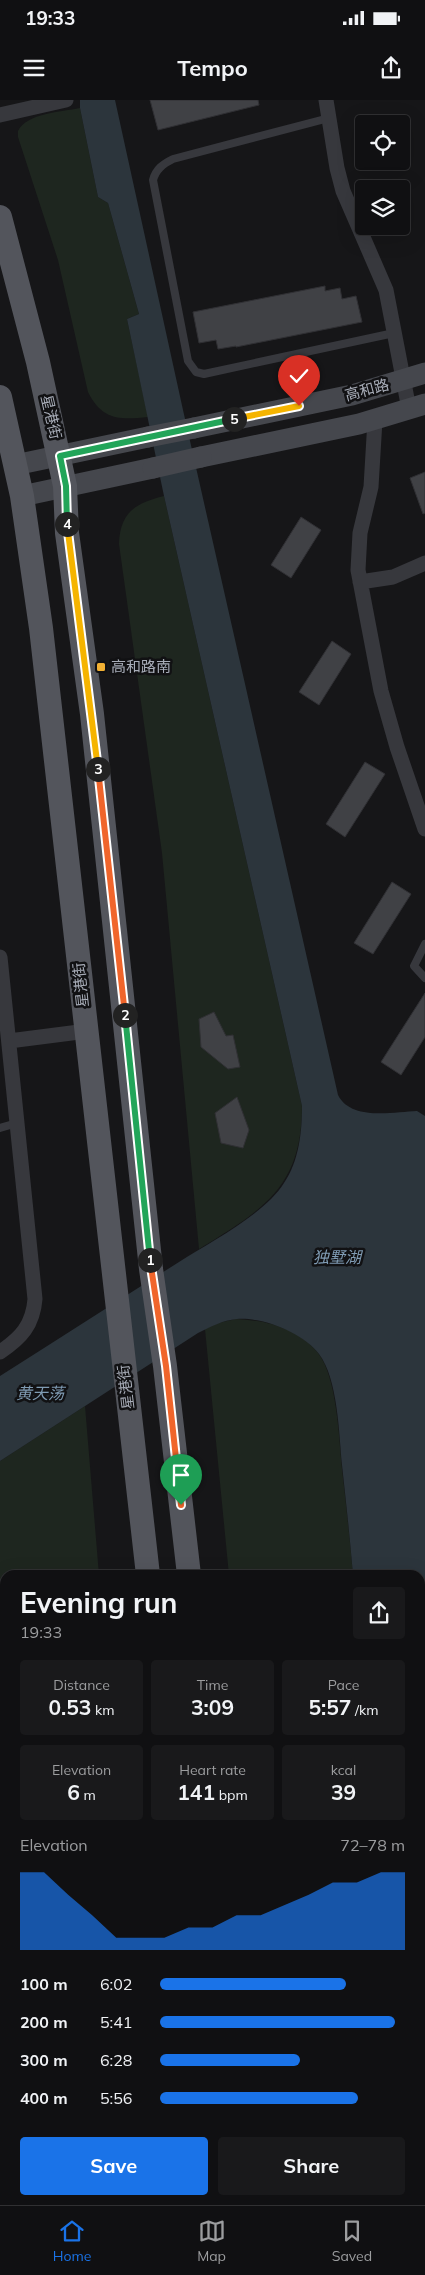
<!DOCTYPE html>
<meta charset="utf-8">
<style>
:root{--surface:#101012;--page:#19191b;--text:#f1f3f6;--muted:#9c9d9f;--line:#303032;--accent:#1a73e8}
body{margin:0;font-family:Mulish,"Noto Sans SC",sans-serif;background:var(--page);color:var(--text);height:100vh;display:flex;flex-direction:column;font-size:19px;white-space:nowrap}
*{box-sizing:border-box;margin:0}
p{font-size:16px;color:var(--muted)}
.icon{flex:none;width:28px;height:28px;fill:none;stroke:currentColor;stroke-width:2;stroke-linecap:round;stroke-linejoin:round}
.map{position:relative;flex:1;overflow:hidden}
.details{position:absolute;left:0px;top:1470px;width:425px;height:635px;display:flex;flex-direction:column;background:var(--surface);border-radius:15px 15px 0 0;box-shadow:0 5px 20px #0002,0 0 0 1px var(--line)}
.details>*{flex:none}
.buttons{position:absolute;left:355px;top:15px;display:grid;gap:10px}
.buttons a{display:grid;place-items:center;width:55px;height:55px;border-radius:5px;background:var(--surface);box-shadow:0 5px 20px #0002,0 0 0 1px var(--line);font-size:25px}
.pin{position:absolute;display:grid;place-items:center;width:42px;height:42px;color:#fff;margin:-51px -21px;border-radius:50% 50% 50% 0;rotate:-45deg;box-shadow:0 0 5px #0007}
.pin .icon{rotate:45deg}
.km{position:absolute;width:25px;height:25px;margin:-12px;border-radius:50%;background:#222;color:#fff;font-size:14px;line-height:25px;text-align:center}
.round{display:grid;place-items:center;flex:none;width:52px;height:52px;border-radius:5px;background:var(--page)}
.overview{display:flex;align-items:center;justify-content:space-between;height:85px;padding:0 20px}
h1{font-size:28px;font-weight:700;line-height:38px}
.figures{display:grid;grid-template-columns:repeat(3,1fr);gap:8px;height:85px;padding:5px 20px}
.figures div{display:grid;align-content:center;border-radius:5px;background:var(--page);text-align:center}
.figures b{font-size:21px;font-weight:700}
.figures small{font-size:14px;font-weight:400}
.figures p{font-size:14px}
.chart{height:140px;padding:10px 20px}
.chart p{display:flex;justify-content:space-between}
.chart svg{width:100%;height:90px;margin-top:5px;fill:var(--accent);opacity:.7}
.action{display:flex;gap:10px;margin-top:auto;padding:10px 20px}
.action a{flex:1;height:58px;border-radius:5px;background:var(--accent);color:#fff;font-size:20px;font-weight:700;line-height:58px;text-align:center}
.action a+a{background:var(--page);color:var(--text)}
ul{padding:0 20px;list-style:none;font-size:16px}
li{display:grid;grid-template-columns:80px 60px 1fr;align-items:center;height:38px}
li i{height:12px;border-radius:6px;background:var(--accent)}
.status{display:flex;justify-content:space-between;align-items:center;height:35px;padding:0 25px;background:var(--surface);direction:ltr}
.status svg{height:14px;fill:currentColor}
header{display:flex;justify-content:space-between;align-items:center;height:65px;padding:0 20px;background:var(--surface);font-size:22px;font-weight:700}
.menu{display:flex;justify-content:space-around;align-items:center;height:70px;border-top:1px solid var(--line);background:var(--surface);font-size:14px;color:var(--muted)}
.menu a{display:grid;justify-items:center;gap:2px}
.menu .current{color:var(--accent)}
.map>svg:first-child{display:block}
</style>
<div class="status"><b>19:33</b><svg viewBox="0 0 49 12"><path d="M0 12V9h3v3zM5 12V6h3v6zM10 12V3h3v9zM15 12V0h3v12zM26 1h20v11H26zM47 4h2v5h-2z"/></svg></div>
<header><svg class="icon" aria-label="menu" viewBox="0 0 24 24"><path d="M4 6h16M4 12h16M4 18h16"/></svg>Tempo<svg class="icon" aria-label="share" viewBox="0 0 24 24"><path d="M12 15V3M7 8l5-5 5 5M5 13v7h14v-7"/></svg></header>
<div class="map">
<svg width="425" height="2105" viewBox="0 0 425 2105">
<rect width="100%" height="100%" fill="#161618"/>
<path fill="#1e261f" d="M80,8L98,97L108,103L139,214L127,219L148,317C119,320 102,320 88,292L58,160L18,37V31C27,13 61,12 80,8Z
M164,396L302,1006C302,1088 262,1110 199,1149L162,753L119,444C120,412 136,403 164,396Z
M236,1219C266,1220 299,1229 318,1253C337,1277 339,1338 342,1369C346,1404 350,1440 353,1475H229L205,1229L218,1223Z
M85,1306L99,1475H5V1620H0V1361Z
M331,2100H420L422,2105H333Z"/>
<path fill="#2c353c" d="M80,0H115L183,310L338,995C351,1021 393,1012 417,1011L425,1016V2105H422L420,2100V1475H353C350,1438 346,1402 342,1365C339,1334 338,1279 319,1254C303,1233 263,1217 237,1219C223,1220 210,1227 198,1233L0,1361V1276C60,1238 119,1200 179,1162C210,1142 265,1114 284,1083C299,1061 302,1032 302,1006L164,396L127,219L139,214L108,103L98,97L80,8Z"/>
<path fill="#404145" stroke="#303034" d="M150,0H258L259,5L158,30Z
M325,186V191L340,188L342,199L356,196L362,222L236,247V246L218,249L216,240L199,243L193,212Z
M425,372V413L423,414L410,378Z
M301,417L321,430L291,478L271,465Z
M332,541L351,554L319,605L299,592Z
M365,662L385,674L345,737L326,724Z
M392,782L411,794L373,854L354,843Z
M425,893V937L401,975L381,962Z
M214,912L226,936L233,935L240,967L228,969L201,947L199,919Z
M237,997L249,1030L243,1048L221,1043L215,1013Z"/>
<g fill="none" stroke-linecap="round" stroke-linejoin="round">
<path stroke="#37383d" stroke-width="8" d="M329,18L173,59C163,64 156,69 153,80L188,261L196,272L204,274L394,233
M425,844L414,866L425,878
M0,1028L17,1023"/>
<path stroke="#37383d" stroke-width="15" d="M326,0L337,68L343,91L386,190L409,309
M0,15L66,0
M375,320L371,387L360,433L358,470L381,591L397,647L425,729
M360,482L393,477L425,463
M0,857L35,1199C33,1225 21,1238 0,1252
M9,941L87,931"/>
<path stroke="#45474d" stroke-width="21" d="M194,328L352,295L425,273
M201,357L359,324L425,304
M15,365L148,337
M22,396L153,368
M0,1648H5
M420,1649H425
M0,1676H5
M420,1678H425"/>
<path stroke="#53555c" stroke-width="24" d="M0,117L38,262L65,386L67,433L92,614L151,1169L165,1266L189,1475
M0,297L22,396L41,528L148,1475
M246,2100L248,2105
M291,2100L293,2105"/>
<path stroke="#45474d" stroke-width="21" d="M148,337L194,328
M153,368L201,357"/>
</g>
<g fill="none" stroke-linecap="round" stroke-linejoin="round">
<g stroke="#fff" stroke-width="10">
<path id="split-1" d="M150,1160L166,1266L181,1405"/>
</g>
<g stroke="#fff" stroke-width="10">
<path id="split-2" d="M125,915L150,1160"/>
</g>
<g stroke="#fff" stroke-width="10">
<path id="split-3" d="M98,669L125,915"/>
</g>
<g stroke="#fff" stroke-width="10">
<path id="split-4" d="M67,424L98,669"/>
</g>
<g stroke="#fff" stroke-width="10">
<path id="split-5" d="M67,424L66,386L60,356L234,319"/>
</g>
<g stroke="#fff" stroke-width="10">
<path id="split-6" d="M234,319L299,306"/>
</g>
<use href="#split-1" stroke="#f0652b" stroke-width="6"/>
<use href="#split-2" stroke="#22a559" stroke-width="6"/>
<use href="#split-3" stroke="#f0652b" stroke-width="6"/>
<use href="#split-4" stroke="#f5b400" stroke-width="6"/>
<use href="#split-5" stroke="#22a559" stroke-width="6"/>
<use href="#split-6" stroke="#f5b400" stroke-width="6"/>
</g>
<rect fill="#f2b134" stroke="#111113" stroke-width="2" x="96" y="562" width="10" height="10" rx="2.5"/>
<g text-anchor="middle" stroke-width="5" stroke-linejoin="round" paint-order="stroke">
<g font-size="15" fill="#a8adb8" stroke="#111113">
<text transform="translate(367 290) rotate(-15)" y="5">高和路</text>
<text transform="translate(51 317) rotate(77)" y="5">星港街</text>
<text transform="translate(81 885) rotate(-96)" y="5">星港街</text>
<text transform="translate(126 1287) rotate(-97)" y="5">星港街</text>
</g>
<g font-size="15" fill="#a8adb8" stroke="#111113" text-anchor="start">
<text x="111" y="572">高和路南</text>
</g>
<g font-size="16" font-style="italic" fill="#7f9bb3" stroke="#111113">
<text x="337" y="1163">独墅湖</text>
<text x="40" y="1299">黄天荡</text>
</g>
</g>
</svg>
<div class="buttons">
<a><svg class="icon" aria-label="locate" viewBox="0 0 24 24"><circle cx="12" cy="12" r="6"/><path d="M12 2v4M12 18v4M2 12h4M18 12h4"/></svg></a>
<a><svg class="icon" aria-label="layers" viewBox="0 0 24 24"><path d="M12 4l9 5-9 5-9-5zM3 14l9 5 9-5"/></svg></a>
</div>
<div class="pin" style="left:181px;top:1405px;background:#1e9e55"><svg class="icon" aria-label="arrive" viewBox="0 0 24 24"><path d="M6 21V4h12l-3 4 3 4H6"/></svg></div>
<div class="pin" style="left:299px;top:306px;background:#d93025"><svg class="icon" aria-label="check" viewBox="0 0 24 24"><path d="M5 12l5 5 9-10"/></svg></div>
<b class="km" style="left:150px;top:1160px">1</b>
<b class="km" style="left:125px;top:915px">2</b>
<b class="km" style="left:98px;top:669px">3</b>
<b class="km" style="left:67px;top:424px">4</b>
<b class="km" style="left:234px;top:319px">5</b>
<section class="details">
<div class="overview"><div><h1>Evening run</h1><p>19:33</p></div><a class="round"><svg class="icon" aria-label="share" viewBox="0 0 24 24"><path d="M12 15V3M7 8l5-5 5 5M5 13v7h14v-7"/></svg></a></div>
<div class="figures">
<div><p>Distance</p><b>0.53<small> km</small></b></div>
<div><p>Time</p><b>3:09</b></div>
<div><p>Pace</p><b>5:57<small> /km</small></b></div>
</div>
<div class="figures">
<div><p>Elevation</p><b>6<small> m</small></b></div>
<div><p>Heart rate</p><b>141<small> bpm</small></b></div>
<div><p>kcal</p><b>39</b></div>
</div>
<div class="chart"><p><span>Elevation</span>72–78 m</p>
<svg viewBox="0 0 160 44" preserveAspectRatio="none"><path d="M0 44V6L10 6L20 17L30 27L40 38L50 38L60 38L70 33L80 33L90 27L100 27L110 22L120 17L130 11L140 11L150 6L160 6V44z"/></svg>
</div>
<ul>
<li><b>100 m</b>6:02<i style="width:76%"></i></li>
<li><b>200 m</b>5:41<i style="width:96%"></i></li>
<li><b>300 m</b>6:28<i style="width:57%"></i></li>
<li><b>400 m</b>5:56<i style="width:81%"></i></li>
</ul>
<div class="action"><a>Save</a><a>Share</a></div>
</section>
</div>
<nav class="menu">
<a class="current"><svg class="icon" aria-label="home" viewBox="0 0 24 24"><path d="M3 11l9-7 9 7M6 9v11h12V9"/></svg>Home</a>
<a><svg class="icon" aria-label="map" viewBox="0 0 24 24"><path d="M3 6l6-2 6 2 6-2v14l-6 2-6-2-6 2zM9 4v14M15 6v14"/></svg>Map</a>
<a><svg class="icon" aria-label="saved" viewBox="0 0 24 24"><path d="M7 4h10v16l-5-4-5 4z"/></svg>Saved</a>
</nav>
